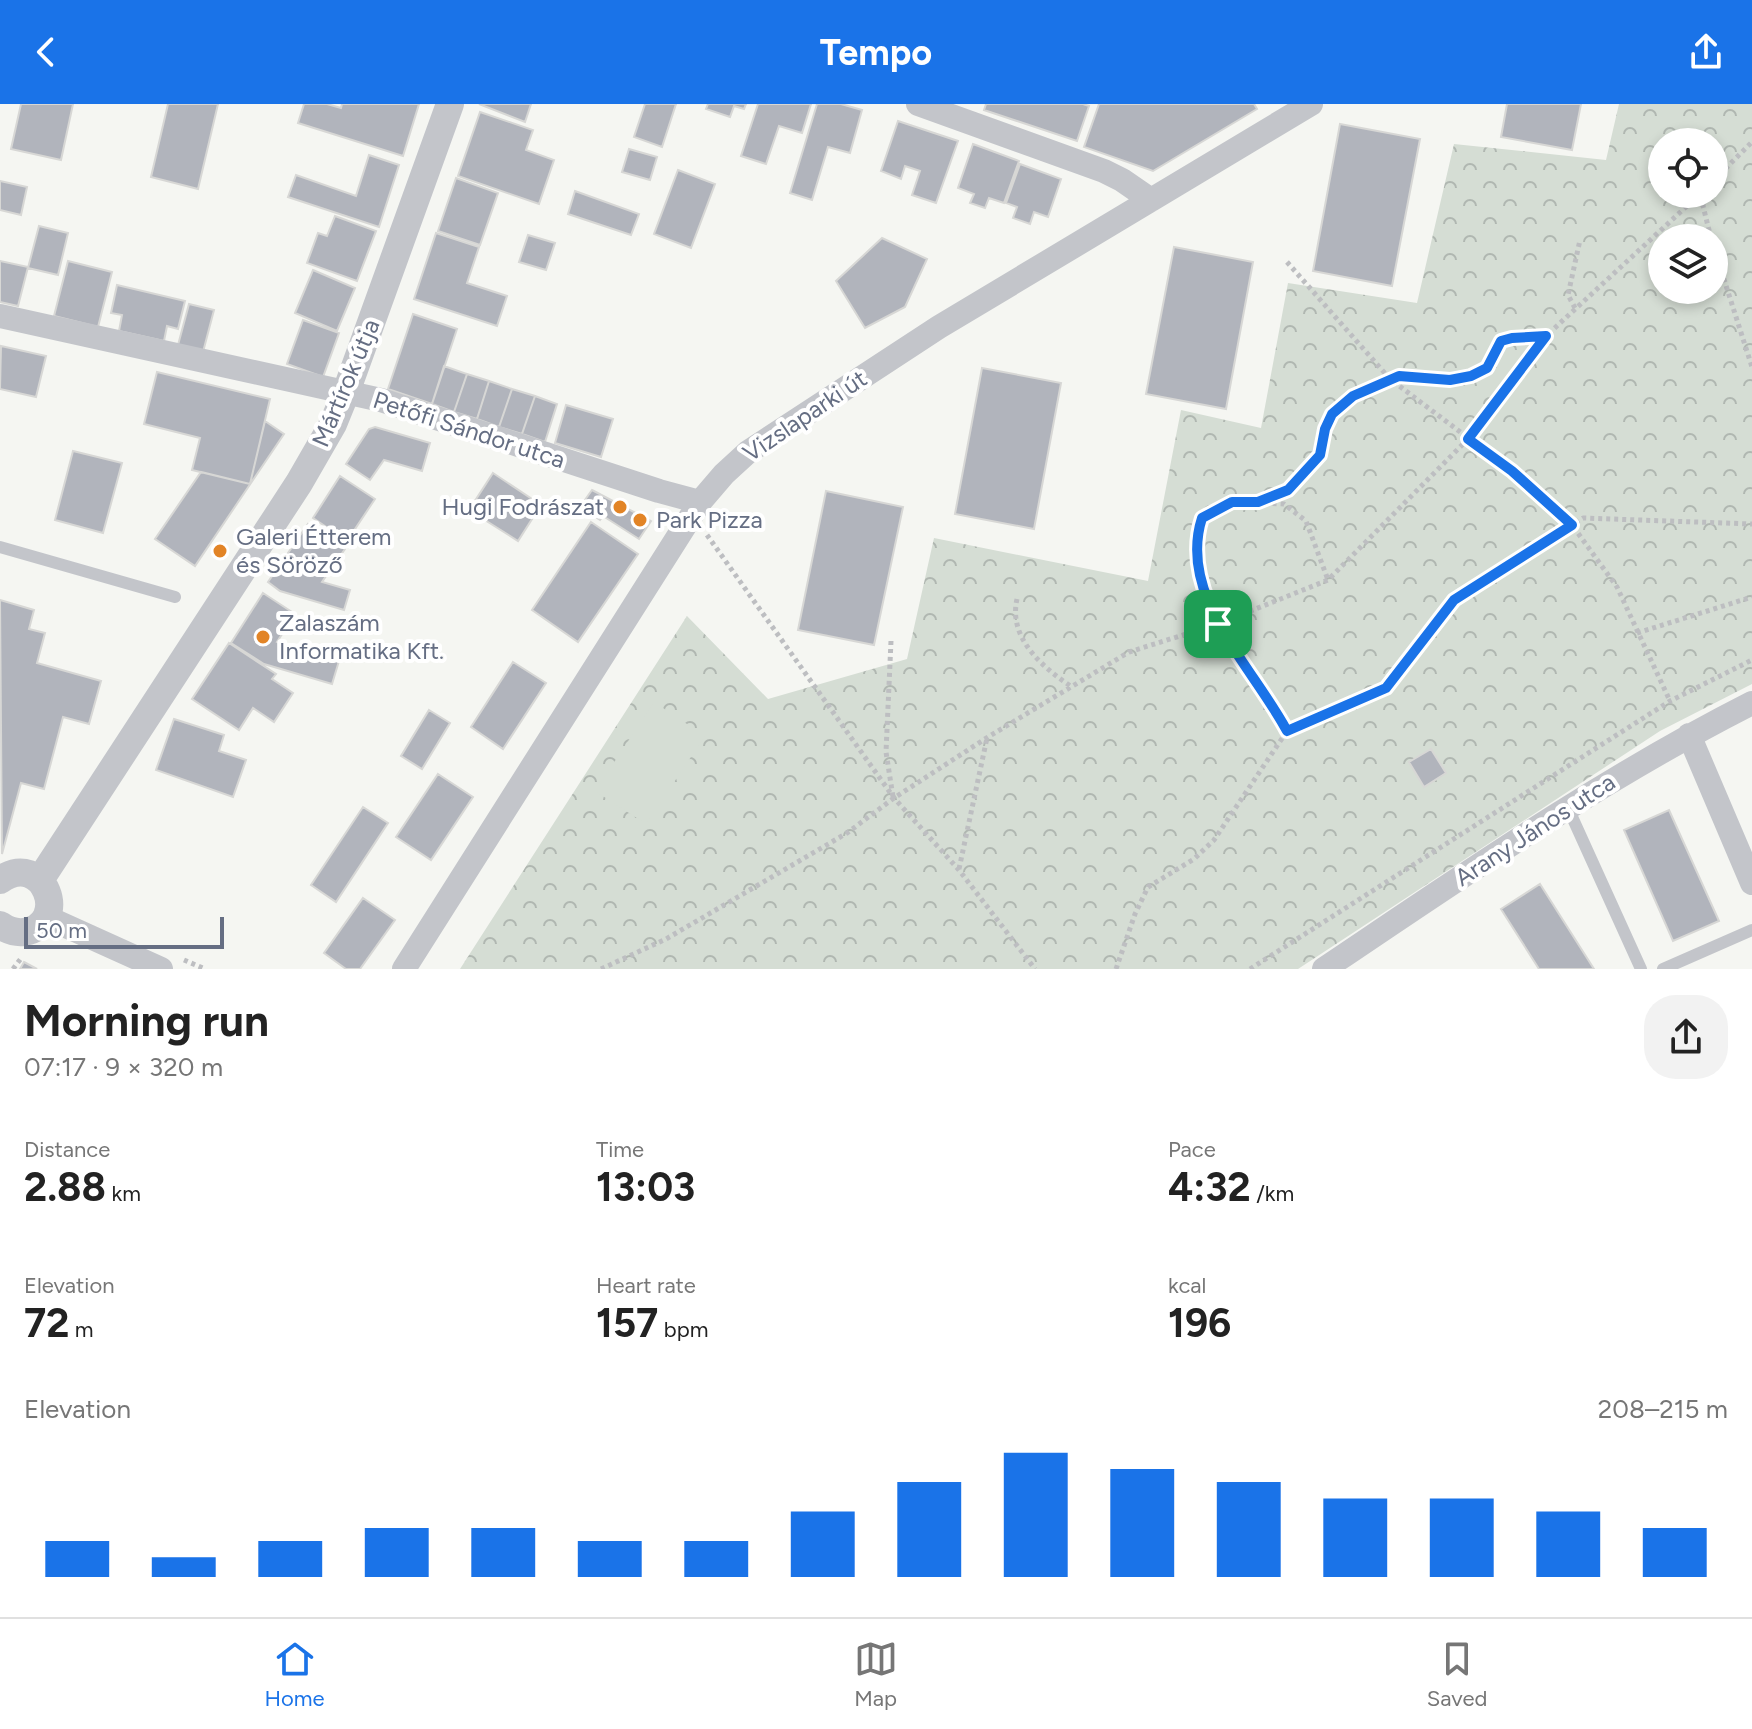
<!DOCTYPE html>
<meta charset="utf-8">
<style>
:root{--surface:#fff;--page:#f2f2f2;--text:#222;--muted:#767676;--line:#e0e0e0;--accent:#1a73e8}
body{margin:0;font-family:Figtree,sans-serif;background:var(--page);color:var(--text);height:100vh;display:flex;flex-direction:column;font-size:30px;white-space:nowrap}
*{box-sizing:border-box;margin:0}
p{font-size:26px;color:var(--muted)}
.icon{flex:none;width:44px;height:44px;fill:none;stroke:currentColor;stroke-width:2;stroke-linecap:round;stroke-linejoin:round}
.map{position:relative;height:865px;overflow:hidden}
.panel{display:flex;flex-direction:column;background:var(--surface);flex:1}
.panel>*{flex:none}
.controls{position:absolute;left:1648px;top:24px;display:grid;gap:16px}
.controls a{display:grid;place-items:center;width:80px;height:80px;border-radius:50%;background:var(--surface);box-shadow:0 4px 12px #0003;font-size:40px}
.scale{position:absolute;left:24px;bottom:20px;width:200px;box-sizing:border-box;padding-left:8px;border:4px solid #656e83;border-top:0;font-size:22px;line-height:28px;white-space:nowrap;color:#656e83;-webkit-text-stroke:6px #fff;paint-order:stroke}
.pin{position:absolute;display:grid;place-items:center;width:68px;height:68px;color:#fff;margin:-34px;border-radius:16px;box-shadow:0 4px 12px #0006}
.round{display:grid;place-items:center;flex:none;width:84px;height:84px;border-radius:32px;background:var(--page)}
.headline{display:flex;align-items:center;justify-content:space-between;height:136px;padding:0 24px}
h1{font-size:44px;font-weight:700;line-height:60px}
.stats{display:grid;grid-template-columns:repeat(3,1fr);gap:12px;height:136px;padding:8px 24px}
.stats div{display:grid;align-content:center}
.stats b{font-size:40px;font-weight:700}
.stats small{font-size:22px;font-weight:400}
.stats p{font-size:22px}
.chart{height:224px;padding:16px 24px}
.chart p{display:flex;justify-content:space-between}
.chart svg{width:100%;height:144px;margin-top:8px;stroke:var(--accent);stroke-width:6}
header{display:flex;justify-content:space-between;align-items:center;height:104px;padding:0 24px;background:var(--accent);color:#fff;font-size:36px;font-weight:700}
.menu{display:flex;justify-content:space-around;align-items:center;height:112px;border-top:2px solid var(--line);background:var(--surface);font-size:22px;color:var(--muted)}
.menu a{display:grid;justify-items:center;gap:4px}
.menu .current{color:var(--accent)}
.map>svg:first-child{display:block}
</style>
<header><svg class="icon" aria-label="back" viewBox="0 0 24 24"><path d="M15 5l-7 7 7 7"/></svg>Tempo<svg class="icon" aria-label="share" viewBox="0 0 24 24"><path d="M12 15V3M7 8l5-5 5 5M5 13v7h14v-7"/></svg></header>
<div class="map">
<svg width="1752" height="865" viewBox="0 0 1752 865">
<defs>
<pattern id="park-crowns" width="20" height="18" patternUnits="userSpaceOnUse" patternTransform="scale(2)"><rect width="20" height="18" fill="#d5ddd4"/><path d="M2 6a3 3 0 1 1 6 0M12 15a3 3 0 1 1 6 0" fill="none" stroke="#b0b7b1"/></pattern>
</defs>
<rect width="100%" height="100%" fill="#f5f6f2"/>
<path fill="url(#park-crowns)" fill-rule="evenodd" d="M1619,0H1752V580L1660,627L1298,865H460L687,512L768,595L907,555L934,434L1148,477L1181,306L1261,324L1288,179L1417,199L1454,40L1606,56ZM1662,38H1714V90H1662ZM1662,134H1714V186H1662Z"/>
<path fill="#d5ddd4" d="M654,598L705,632L646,720L595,687Z"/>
<path fill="#b1b4bc" stroke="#d7d7d5" stroke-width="2" d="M21,0H73L61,56L11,45Z
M168,0H218L198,85L151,73Z
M304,0H327L341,4L342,0H419L403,52L298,19Z
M479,0H531L525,18Z
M645,0H676L662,43L634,33Z
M708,0H746L744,5L734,2L730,13L706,5Z
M758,0H811L802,29L779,22L766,60L741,52Z
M817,0H841L862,6L850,49L828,43L812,96L790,89Z
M986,0H1083L1089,2L1077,37L984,6Z
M1099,0H1254L1257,5L1153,67L1084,43Z
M1507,0H1581L1572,46L1501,33Z
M480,8L533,26L526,46L554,56L539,100L458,72Z
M898,17L958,37L936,99L912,91L920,67L905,62L901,75L881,67Z
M1340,20L1420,35L1392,182L1313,167Z
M973,40L1019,57L1004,99L989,94L985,104L970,99L974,90L958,84Z
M629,45L657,53L650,76L622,68Z
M369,51L399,61L379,123L288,93L296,71L356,92Z
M1020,60L1061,75L1048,113L1034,108L1030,120L1013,114L1017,103L1006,99Z
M678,66L715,80L691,144L654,130Z
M456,74L498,89L480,141L438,127Z
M0,77L27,83L21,111L0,106Z
M575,87L639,110L631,131L568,110Z
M335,112L376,127L357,177L307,159L318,129L327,132Z
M39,122L68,129L58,171L28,164Z
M436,129L479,143L467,179L507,192L497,222L414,195Z
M528,131L555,139L546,166L519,158Z
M882,134L927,155L905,203L865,224L836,177Z
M1174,143L1253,158L1226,305L1146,290Z
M0,157L28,163L18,202L0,198Z
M68,157L112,168L98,223L54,212Z
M313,166L355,184L337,227L295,209Z
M117,181L185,197L178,225L167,222L164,237L119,227L122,211L111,209Z
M189,200L214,206L203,248L178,241Z
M413,210L457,225L432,300L388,285Z
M303,216L339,229L323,273L287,260Z
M1,242L46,252L36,293L0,285Z
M444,262L467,270L454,308L432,300Z
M982,264L1061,279L1034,425L955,410Z
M157,268L270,295L250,380L192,366L200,334L144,320Z
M467,270L489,277L477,315L454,308Z
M489,277L512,285L499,323L477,315Z
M512,285L535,292L522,330L499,323Z
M535,292L557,300L545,338L522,330Z
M566,301L613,315L601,353L555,339Z
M265,317L284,330L195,462L155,435L201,368L250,380Z
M375,323L430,339L422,367L384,356L370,376L346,360L369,325Z
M73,347L122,359L103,429L55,416Z
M493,369L541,401L518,437L469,406Z
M340,372L375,395L347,437L313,414Z
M592,386L651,417L639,435L603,412L600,416L580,403Z
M826,387L903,403L874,541L798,526Z
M591,418L638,450L578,538L532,506Z
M308,420L345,445L322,478L350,486L344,506L280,487L268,478Z
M263,489L295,510L277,538L339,557L332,580L264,560L231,539Z
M0,496L34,506L29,525L45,529L37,559L101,577L89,620L63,613L44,685L21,679L2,750Z
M229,539L276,570L272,575L293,589L274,618L253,604L239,626L192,595Z
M513,558L546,579L503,645L471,623Z
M429,606L450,619L422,665L401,652Z
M174,615L224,631L219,647L246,656L233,693L156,666Z
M1431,645L1446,669L1424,683L1409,658Z
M438,670L473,693L431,756L396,733Z
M363,703L388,719L336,798L311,781Z
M1669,706L1719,817L1673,837L1624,726Z
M1540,780L1594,865H1539L1501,805Z
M363,794L395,816L360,865H346L324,849Z
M24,858L37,865H20Z"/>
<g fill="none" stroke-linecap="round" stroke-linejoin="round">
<path stroke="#bdbec1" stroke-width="5" stroke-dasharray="4 4" stroke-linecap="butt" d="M1658,51L1662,52
M1714,76L1752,38
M1714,144L1752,263
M1287,158L1390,275L1512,367L1572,421L1617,483L1670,597
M1575,204L1568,191L1580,136
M1262,396C1281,389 1312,372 1320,351C1321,348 1320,343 1321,339C1325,318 1336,301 1356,290C1369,284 1387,274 1402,272C1451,267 1473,297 1501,237L1512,234L1546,232
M707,431L894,694L959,766L1035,865
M1017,495C1008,534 1042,563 1072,583
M1637,529L1752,493
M891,537L886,648L893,693
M1287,627C1252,562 1177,493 1202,414L1232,398L1284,400L1306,417L1328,476
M959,765L987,634
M184,856L205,865
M13,865L22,853
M601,865L666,835L847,729L894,694L988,633L1129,548L1218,520L1328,476L1468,335L1546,232L1700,90L1711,134
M1116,865L1135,810L1148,783L1194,755L1214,736L1287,627L1386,584L1454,496L1583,414L1752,420
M1250,865L1670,597L1752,556"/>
<path stroke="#c3c5ca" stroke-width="12" d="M0,443L175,493
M1568,704L1641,865
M1663,865L1752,826"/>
<path stroke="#c3c5ca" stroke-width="24" d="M918,0L1104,67L1122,76L1151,96
M0,212L381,296L659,387L700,398
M1689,631L1752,779
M46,813L161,865
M404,865L700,398L724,370L748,348L939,223L1311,0
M1324,865C1464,771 1602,675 1752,599"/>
<path stroke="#c3c5ca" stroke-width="28" d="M0,776C44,745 72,820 24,828C15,829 7,826 0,821
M40,776L299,379L333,320L346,288L450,0"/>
</g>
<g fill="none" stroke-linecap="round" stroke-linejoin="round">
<g stroke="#fff" stroke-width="16">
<path id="route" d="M1546,232L1468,335L1512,367L1572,421L1454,496L1386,584L1287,627C1253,563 1177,492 1202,414L1232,398H1258L1288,386L1320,351L1325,325L1332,310L1353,292L1399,272L1450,276L1471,272L1487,264L1501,237L1512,234Z"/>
</g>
<use href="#route" stroke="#1a73e8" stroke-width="10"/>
</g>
<g fill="#e28426" stroke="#fff" stroke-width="3">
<circle cx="620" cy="403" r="8"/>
<circle cx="640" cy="416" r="8"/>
<circle cx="220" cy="447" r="8"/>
<circle cx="263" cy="533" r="8"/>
</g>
<g text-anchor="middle" stroke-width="8" stroke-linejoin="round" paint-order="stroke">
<g font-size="24" fill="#656e83" stroke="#fff">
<text transform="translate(346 279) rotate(-67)" y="8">Mártírok útja</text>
<text transform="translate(805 312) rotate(-34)" y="8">Vizslaparki út</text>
<text transform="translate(469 326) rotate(18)" y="8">Petőfi Sándor utca</text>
<text transform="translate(1535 726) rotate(-33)" y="8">Arany János utca</text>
</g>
<g font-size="24" fill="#656e83" stroke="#fff" text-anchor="start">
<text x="604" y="411" text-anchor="end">Hugi Fodrászat</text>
<text x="656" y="424">Park Pizza</text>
<text x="236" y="441">Galeri Étterem<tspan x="236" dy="28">és Söröző</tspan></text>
<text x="279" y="527">Zalaszám<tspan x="279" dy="28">Informatika Kft.</tspan></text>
</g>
</g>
</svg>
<div class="controls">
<a><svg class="icon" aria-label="locate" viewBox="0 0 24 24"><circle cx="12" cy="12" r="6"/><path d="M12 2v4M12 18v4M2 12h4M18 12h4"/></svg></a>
<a><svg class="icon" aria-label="layers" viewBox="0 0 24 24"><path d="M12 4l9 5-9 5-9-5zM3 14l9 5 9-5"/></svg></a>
</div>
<div class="scale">50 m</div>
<div class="pin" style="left:1218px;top:520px;background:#1e9e55"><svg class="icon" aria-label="arrive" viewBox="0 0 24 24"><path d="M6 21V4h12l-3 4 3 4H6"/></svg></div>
</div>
<section class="panel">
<div class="headline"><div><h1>Morning run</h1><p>07:17 · 9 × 320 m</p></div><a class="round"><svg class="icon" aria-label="share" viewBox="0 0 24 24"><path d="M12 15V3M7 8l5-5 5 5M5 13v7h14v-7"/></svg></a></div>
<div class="stats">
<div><p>Distance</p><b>2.88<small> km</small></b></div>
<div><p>Time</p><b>13:03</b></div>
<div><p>Pace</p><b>4:32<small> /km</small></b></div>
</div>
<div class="stats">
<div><p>Elevation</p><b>72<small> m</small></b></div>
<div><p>Heart rate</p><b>157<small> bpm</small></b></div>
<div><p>kcal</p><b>196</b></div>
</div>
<div class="chart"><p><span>Elevation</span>208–215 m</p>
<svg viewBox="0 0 160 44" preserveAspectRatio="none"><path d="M5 44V33M15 44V38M25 44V33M35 44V29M45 44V29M55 44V33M65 44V33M75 44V24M85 44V15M95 44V6M105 44V11M115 44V15M125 44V20M135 44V20M145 44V24M155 44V29"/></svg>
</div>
</section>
<nav class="menu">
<a class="current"><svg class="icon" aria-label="home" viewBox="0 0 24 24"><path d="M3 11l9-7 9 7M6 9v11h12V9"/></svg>Home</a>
<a><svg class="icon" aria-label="map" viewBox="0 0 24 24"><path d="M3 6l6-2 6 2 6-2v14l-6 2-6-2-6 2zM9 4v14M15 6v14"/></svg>Map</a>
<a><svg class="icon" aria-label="saved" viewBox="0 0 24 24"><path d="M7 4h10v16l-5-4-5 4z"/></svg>Saved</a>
</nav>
